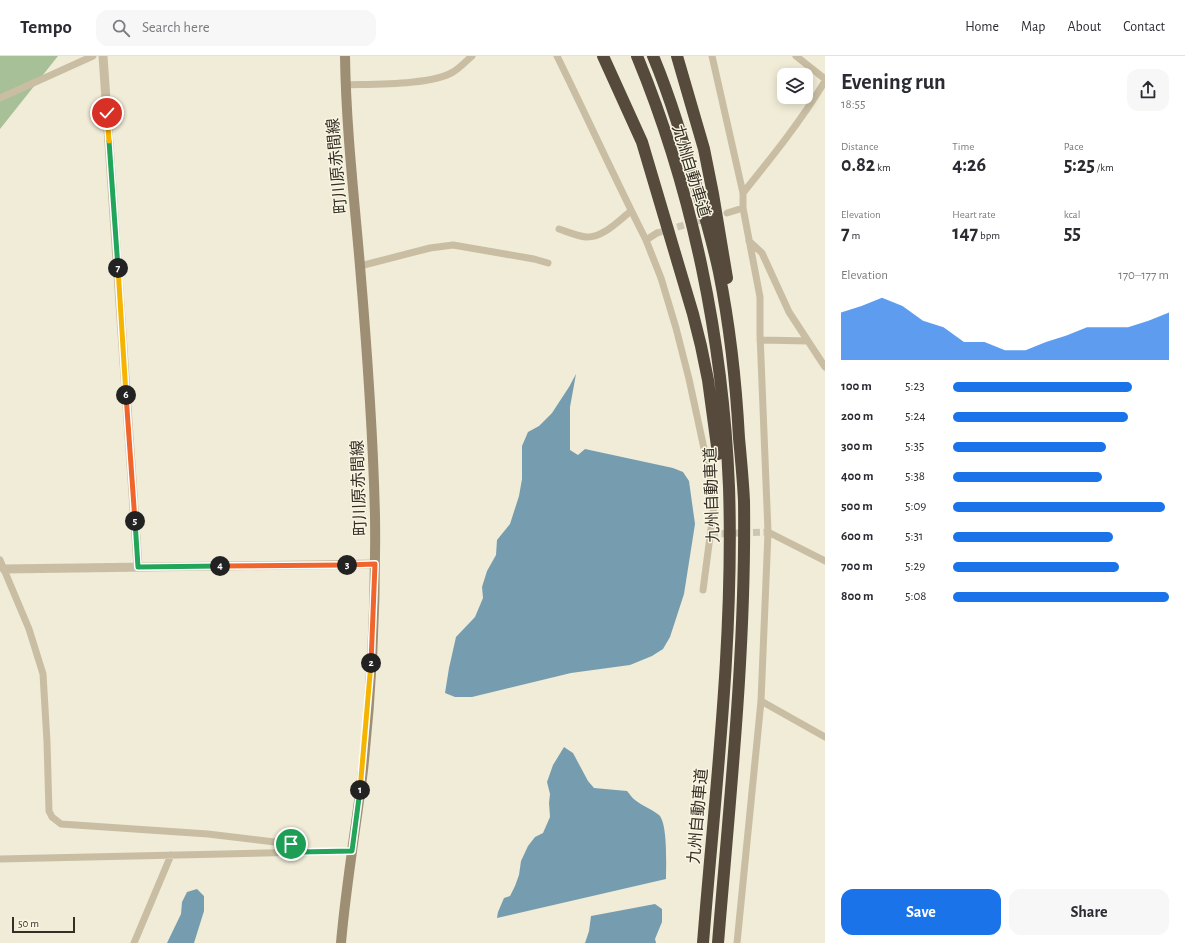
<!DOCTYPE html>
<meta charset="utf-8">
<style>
:root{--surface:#fff;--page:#f7f7f7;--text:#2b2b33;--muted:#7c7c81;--line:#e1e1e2;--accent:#1a73e8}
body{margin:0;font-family:"Alegreya Sans","Noto Sans JP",sans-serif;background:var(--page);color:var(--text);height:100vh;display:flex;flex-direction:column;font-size:15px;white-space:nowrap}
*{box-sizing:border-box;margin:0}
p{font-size:13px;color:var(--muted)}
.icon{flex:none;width:22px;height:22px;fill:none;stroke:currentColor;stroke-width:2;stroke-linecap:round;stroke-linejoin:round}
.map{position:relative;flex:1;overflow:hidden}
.side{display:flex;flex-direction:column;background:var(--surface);width:360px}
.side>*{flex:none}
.fabs{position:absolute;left:777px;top:12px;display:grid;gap:8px}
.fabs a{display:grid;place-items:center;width:36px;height:36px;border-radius:8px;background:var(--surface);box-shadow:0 2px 10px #0003;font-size:20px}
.scale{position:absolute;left:12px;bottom:10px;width:63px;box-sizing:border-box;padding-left:4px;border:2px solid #342e25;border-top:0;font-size:11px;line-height:14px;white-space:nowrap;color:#342e25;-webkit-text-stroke:3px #f9f5e3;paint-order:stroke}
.pin{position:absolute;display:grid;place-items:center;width:34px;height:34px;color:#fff;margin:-17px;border:2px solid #fff;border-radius:50%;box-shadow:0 1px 4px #0007}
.km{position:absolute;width:20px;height:20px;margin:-10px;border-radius:50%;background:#222;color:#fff;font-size:11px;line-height:20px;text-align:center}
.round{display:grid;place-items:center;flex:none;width:42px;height:42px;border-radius:12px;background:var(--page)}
.summary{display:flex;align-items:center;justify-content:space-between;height:68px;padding:0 16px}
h1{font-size:22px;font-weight:700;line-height:30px}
.metrics{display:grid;grid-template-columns:repeat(3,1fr);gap:6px;height:68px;padding:4px 16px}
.metrics div{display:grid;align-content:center}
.metrics b{font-size:20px;font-weight:700}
.metrics small{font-size:11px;font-weight:400}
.metrics p{font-size:11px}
.chart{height:112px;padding:8px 16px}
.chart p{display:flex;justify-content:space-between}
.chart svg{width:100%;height:72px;margin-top:4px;fill:var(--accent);opacity:.7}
.button{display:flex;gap:8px;margin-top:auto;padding:8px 16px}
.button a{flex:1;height:46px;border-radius:12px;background:var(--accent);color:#fff;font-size:16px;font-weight:700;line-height:46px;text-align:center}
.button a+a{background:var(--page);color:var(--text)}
ul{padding:0 16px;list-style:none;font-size:13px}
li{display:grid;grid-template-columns:64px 48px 1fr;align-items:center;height:30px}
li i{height:10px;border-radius:5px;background:var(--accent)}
header{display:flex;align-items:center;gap:24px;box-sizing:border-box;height:56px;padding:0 20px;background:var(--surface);border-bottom:1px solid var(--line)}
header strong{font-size:19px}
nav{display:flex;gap:22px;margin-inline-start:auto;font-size:14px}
.search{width:280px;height:36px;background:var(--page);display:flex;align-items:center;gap:10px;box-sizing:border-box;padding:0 14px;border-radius:12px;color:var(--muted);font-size:15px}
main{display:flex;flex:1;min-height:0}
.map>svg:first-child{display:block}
</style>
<header>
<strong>Tempo</strong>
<div class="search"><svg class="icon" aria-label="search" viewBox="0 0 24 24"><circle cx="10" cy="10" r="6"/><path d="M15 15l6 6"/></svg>Search here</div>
<nav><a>Home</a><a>Map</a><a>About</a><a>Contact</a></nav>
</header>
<main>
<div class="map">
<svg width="825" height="887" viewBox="0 0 825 887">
<rect width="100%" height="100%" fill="#f1ecd7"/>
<path fill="#a7c097" d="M0,0H58L0,73Z"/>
<path fill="#759daf" d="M576,318L570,351V394L578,399L585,393L673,412L683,416L689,425L695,468L684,538L670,581L663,593L652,600L630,609L571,617L472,641H455L445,637L449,612L456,581L475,561L483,542L482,531L487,515L496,499L497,484L510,468L519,440L522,423V390L528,376L539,370L552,357L569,331Z
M564,691L573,697L588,725L594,732L627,735C630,738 632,742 635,744C642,750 652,753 659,759C668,768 666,810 666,823L497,862L498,856L504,842L510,840L515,830L519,819L521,805L528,790L535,781L543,777L550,761L549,747L550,738L547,726L553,709Z
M197,833L204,840V855L194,887H167L181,858L182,846L187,836Z
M655,848L662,853V866L655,883L656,887H585L589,875L591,860Z"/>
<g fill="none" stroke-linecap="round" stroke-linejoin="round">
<path stroke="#cbc6b3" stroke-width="7" stroke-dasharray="7 3.5" stroke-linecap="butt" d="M657,177L708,162
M711,478L768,476"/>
<path stroke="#c9bea3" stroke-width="7" d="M557,0C587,61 615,123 646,184L657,177
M712,0L743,137V152L760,241V278L768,476L761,645L737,887
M796,0L825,23
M345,29C371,28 433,29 453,16C460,12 466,5 472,0
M0,42L93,0
M743,137C772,101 801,65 825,25
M727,157L743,152
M559,173C568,176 577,180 586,181C603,182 618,165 631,155
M646,184L661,222L676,272L689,323L708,411L714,450L703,534
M749,185L762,197L789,256L825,311
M360,210L430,192L453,189L534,203L548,207
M760,284L808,285
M768,476L825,505
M0,504L29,573L43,618L47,686L49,755L52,761L61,768L208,778L291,788L297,789L300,796
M761,645L825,681
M0,803L352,795
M134,887L171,799"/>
<path stroke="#c9bea3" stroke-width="9" d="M103,0L138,511
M4,513L375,508"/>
<path stroke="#9d8e74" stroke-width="10" d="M341,887C346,829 356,772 363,714C372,630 376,544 375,460C373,376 367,293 360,210C354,140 346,70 345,0"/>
<path stroke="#554a3c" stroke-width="12" d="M603,0L642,86L693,258L701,290L708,324L718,398
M637,0C693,136 723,284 729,431C734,583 715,736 703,887
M653,0C671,43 684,88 697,133C705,160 713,188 719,216C730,271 736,326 739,382C741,403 743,424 744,445C746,593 730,740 718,887
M677,0L704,93L713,138L727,222"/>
</g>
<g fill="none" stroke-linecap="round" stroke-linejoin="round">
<g stroke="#fff" stroke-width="8">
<path id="split-1" d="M291,788L298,789L300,796L352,795L360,734"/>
</g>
<g stroke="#fff" stroke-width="8">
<path id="split-2" d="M360,734L371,607"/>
</g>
<g stroke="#fff" stroke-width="8">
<path id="split-3" d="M347,509L375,508L371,607"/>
</g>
<g stroke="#fff" stroke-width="8">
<path id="split-4" d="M220,510L347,509"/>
</g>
<g stroke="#fff" stroke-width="8">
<path id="split-5" d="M135,465L138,511L220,510"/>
</g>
<g stroke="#fff" stroke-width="8">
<path id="split-6" d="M126,339L135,465"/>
</g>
<g stroke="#fff" stroke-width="8">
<path id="split-7" d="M118,212L126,339"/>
</g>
<g stroke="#fff" stroke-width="8">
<path id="split-8" d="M109,85L118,212"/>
</g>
<g stroke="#fff" stroke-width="8">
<path id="split-9" d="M107,57L109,85"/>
</g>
<use href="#split-1" stroke="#22a559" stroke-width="5"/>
<use href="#split-2" stroke="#f5b400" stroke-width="5"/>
<use href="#split-3" stroke="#f0652b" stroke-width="5"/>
<use href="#split-4" stroke="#f0652b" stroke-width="5"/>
<use href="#split-5" stroke="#22a559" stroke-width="5"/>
<use href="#split-6" stroke="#f0652b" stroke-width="5"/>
<use href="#split-7" stroke="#f5b400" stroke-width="5"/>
<use href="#split-8" stroke="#22a559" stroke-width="5"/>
<use href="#split-9" stroke="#f5b400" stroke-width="5"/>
</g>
<g text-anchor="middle" stroke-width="3" stroke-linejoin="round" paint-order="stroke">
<g font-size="16" fill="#342e25" stroke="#f9f5e3">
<text transform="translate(336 110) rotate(-95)" y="6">町川原赤間線</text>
<text transform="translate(692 115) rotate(73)" y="6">九州自動車道</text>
<text transform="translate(358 432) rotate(-92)" y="6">町川原赤間線</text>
<text transform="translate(711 439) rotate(-92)" y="6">九州自動車道</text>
<text transform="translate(697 760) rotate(-85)" y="6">九州自動車道</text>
</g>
</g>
</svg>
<div class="fabs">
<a><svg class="icon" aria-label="layers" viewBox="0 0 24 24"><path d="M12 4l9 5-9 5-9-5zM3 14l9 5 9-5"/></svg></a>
</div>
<div class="scale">50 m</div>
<div class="pin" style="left:291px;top:788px;background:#1e9e55"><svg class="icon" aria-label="arrive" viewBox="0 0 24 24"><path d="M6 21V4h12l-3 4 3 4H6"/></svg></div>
<div class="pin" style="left:107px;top:57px;background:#d93025"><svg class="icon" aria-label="check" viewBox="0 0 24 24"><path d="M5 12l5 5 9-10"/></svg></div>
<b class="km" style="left:360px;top:734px">1</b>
<b class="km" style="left:371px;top:607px">2</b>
<b class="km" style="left:347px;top:509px">3</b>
<b class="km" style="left:220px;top:510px">4</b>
<b class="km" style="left:135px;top:465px">5</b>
<b class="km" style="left:126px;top:339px">6</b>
<b class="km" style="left:118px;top:212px">7</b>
</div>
<section class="side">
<div class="summary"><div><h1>Evening run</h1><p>18:55</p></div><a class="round"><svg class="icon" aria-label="share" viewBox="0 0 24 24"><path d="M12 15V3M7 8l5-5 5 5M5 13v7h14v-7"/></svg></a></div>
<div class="metrics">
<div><p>Distance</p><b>0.82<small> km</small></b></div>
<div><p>Time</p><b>4:26</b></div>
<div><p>Pace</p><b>5:25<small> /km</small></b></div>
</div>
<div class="metrics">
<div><p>Elevation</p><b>7<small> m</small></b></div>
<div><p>Heart rate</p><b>147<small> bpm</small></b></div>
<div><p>kcal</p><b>55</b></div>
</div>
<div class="chart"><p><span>Elevation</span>170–177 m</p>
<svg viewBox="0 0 160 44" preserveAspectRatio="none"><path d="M0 44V15L10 11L20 6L30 11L40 20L50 24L60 33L70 33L80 38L90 38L100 33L110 29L120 24L130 24L140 24L150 20L160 15V44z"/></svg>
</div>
<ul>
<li><b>100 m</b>5:23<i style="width:83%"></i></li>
<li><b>200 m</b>5:24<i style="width:81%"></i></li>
<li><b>300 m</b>5:35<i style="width:71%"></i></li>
<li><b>400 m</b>5:38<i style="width:69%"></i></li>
<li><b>500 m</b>5:09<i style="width:98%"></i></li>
<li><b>600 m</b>5:31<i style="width:74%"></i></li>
<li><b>700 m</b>5:29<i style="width:77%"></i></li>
<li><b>800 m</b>5:08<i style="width:100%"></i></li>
</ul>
<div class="button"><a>Save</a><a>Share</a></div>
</section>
</main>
